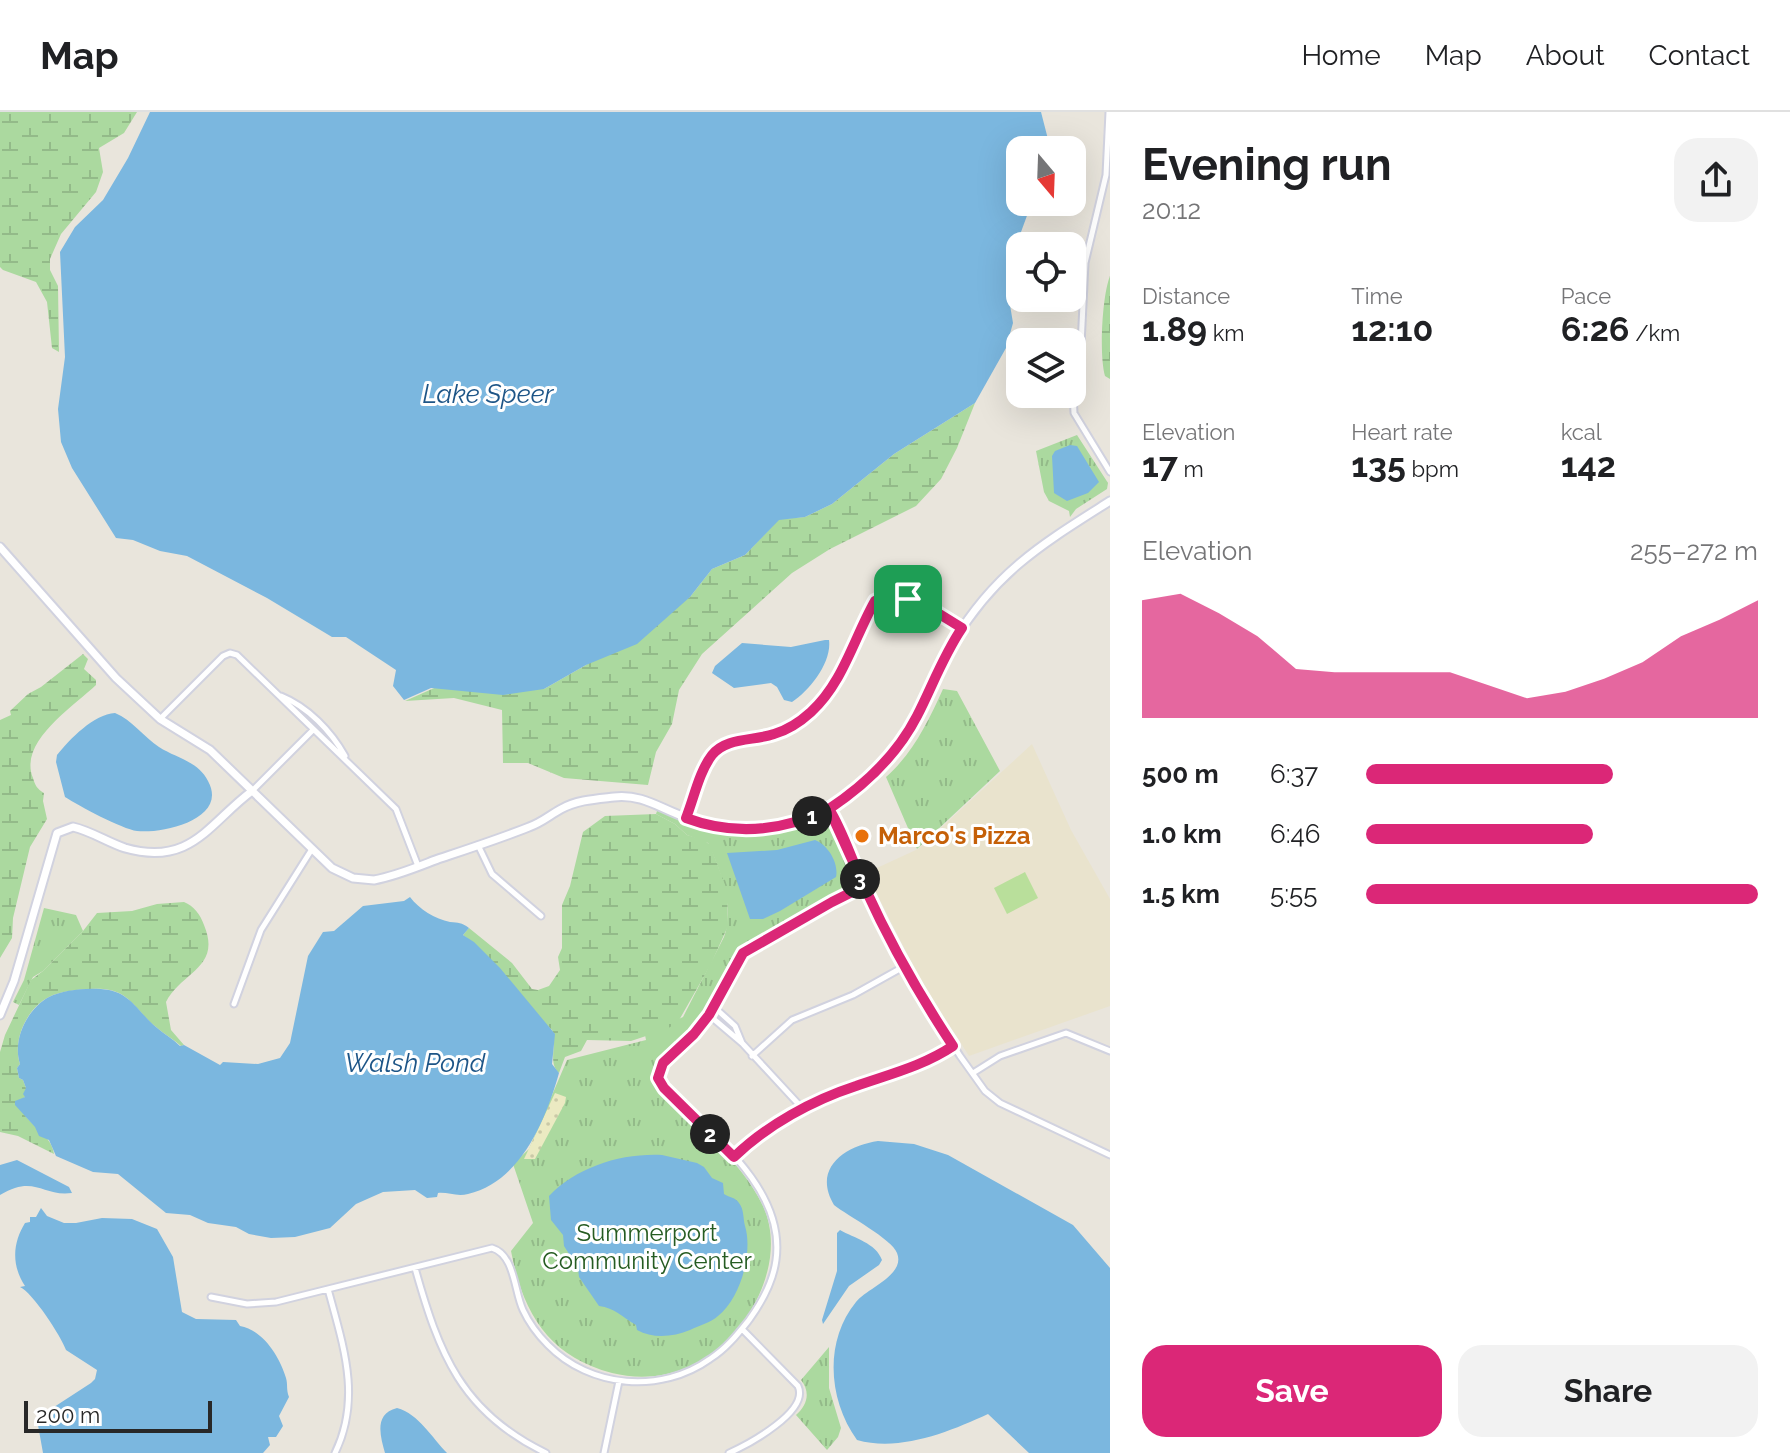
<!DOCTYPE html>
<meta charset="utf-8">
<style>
:root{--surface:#fff;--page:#f2f2f2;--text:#202124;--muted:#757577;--line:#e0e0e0;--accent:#db2777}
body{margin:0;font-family:Raleway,sans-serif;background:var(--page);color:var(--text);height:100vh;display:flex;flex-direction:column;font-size:30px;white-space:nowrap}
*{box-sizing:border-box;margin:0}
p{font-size:26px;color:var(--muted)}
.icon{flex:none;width:44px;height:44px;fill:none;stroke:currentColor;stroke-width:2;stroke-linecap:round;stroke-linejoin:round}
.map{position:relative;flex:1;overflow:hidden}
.panel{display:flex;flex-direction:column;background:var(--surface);width:680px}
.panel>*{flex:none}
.needle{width:52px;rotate:161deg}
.tools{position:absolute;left:1006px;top:24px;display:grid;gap:16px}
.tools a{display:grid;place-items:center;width:80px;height:80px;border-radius:16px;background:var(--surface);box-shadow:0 8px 32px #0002;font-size:40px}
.scale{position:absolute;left:24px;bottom:20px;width:188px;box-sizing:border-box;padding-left:8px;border:4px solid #282828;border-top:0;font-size:22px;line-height:28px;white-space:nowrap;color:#282828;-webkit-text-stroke:6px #fff;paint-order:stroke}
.pin{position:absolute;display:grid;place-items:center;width:68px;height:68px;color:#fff;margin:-34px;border-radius:16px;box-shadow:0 4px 12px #0006}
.km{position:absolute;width:40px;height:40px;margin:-20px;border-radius:50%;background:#222;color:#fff;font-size:22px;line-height:40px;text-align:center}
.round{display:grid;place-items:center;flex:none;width:84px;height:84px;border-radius:24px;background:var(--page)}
.overview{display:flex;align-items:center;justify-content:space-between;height:136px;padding:0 32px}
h1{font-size:44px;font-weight:700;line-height:60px}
.stats{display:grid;grid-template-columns:repeat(3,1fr);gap:12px;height:136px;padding:8px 32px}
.stats div{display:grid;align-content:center}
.stats b{font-size:34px;font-weight:700}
.stats small{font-size:22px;font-weight:400}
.stats p{font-size:22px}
.chart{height:224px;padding:16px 32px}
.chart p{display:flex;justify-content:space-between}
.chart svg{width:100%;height:144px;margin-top:8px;fill:var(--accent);opacity:.7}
.cta{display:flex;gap:16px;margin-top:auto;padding:16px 32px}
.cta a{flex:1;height:92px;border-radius:24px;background:var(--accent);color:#fff;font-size:32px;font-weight:700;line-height:92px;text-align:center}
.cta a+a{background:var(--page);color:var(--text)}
ul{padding:0 32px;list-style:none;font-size:26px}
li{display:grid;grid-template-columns:128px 96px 1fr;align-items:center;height:60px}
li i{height:20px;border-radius:10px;background:var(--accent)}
header{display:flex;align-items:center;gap:48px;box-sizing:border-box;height:112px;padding:0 40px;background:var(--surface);border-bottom:2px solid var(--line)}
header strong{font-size:38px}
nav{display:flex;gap:44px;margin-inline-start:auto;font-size:28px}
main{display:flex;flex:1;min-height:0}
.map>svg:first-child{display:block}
</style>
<header>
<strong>Map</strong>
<nav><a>Home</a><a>Map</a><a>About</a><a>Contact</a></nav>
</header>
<main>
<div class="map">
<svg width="1110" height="1341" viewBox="0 0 1110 1341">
<defs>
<pattern id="grass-tufts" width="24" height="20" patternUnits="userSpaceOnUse" patternTransform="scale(2)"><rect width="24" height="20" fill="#abd99f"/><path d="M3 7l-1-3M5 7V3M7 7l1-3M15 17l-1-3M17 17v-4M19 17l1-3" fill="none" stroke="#93ba89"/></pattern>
<pattern id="wetland-marsh" width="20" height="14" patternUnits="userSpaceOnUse" patternTransform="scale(2)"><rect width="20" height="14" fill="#abd99f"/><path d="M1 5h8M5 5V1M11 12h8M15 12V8" fill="none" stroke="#93ba89"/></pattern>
<pattern id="sand-dots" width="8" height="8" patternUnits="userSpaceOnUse" patternTransform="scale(2)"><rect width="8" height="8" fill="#ebeac2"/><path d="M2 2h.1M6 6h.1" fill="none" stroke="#cac9a7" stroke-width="1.8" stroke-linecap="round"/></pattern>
</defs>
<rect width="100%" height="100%" fill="#e9e5dc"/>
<path fill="#e9e3cd" d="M1032,632L1071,718L1110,787V894L969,944L921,869L866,761L918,737Z"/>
<path fill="url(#grass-tufts)" d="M1077,323L1108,371L1107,377L1076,397L1070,405L1069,399L1049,389L1044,380L1036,339Z
M943,577L957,579L1000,659L917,737L886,665C913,641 928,610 943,577Z
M658,696C710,726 768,727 823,703L828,704L858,768L854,775L829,785L744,834L733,848L699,909L657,954L654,963L658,978C694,1013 741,1047 763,1094C789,1151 747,1226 695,1252C669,1265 640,1268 612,1261C548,1244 523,1201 511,1139L533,1111L513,1052L529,1037L567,948L646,928L645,923L683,905L724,825C735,796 720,757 708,731L687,723L675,712L656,702Z
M44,796L76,803L83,819L43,859L33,865L19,893L13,890L24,868Z
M829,1235V1276L841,1316L838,1325L827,1338L796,1303C807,1293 811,1281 801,1268Z"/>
<path fill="url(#wetland-marsh)" d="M0,0H137L124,21L99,36L103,60L96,80L61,122L50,147V158L58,174L59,240L52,236L47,190L36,170L3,158L0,155Z
M1110,164V267L1105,264C1099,244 1102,184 1110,164Z
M975,291L957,336L941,367L916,394L830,437L792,461L702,542L679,578L672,612L656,640L648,673L564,666L528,651H503L502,598L454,586L405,589L441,573L544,577L586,553L690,485L712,457L745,443L779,407L805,405L832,392L894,342Z
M83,542L88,547L84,557L96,568V573C73,595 18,630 33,666C35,673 37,677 44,681L43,689L47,707L30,735L13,806L12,826L0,846V608L11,603L10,599L28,582L41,575Z
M656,702L675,712L687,723L704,728L710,733L727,778L728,814L711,852L678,910L667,917L631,929L587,928L581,939L565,945L559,961C547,950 558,932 552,918C519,889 500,850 463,823L469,816L512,851L532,877L538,878L549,874L560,858L558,845L562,836V793L570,774L583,720L605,704Z
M184,790C194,794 200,802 204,813C222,856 181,860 166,890L171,918L184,933L181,934C173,927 164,922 156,915C141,904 131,882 110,878C96,875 62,878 49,885C27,896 12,928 20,952L17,956L19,966L23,968L26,976L25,985L19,989C22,1012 51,1019 54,1042L18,1024L0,1020V940L5,923L31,868L43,859L83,819L97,801L132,799L157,792Z"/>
<path fill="url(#sand-dots)" d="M555,981L566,985L565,991L535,1047H524Z"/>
<path fill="#b9df9b" d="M1025,760L1038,786L1007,802L994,776Z"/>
<path fill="#7bb7df" d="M150,0H1041L1050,35L1049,38H1020V90H1032L1021,120L1010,193L1013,211L1006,236L975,291L894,342L832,392L805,405L779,408L745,443L712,457L690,485L637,532L586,553L544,577L503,583L431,576L404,588L393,574L396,558L346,525H332L267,486L187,444L160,439L133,428L116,426L72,356L61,330L58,297L65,245L60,140L75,115L103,88L128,46Z
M1070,333L1077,334L1099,370L1088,381L1067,389L1054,381L1052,344L1055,339Z
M825,528H829C832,550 810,578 792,590L784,588L777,575L771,571L734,576L712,561L715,554L742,531L791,535Z
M115,601C132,608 144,625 159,635C176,646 198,649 208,669C229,707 162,722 137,719C122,717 79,694 65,685L56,650L57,643C70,627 94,602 115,601Z
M815,728C828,733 839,751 836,765L780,799L763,807H750L727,741L777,738Z
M410,785C419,797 435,807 450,810C459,811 461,810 469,816L463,823L474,830L500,856L555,922L552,952L559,961C546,1007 521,1070 468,1082C457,1085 448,1080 438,1081L437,1085L427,1086L415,1078L383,1080L356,1092L330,1116L295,1125L271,1126L249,1122L236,1115L208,1111L190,1103L166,1101L118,1062L93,1060L56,1044L49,1028L39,1024L35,1015L15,993V989L25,985L23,982L26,976L23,968L19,966L17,956L20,952C12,928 27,897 49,885C64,877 92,875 109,878C131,882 141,903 156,915C164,922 173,927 180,934L184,933L220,953L223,950L258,952L280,946L290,931L308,844L323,820L334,819L363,794L404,789Z
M878,1029L914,1032L948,1043L1073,1113L1110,1156V1341H1029L988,1302C949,1320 900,1340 857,1328C828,1288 824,1229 856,1190C867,1176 906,1163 897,1141C892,1127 848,1104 834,1093C812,1056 845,1034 878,1029Z
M662,1043L697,1051L704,1055L712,1066L723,1071L724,1082C730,1086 735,1085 739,1091C744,1097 743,1106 745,1114C753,1140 741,1186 718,1204C710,1211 700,1213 690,1218C673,1225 653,1227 637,1218L636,1213C622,1205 615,1196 599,1194L579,1165L578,1156L564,1134L563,1123L551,1108L549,1084C577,1055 621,1041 662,1043Z
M17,1048L69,1075L72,1081C42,1085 35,1062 0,1083V1053Z
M41,1096L47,1104L64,1111H76L102,1106L132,1107L157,1117L173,1145L182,1200L196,1207L236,1208L240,1214C263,1218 280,1245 286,1266C288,1273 286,1277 289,1285L279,1304L283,1314L276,1325H268L270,1333L263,1341H43L38,1313L51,1297L91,1271L95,1267L97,1258L66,1238C61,1224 33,1181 20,1175L25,1174C10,1151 14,1129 25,1111L30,1110V1105H36Z
M840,1118C854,1126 876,1131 882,1148L879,1153L849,1174L823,1212L822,1208L837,1159V1121Z
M397,1296C419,1302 432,1326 447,1341H385C380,1323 374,1302 397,1296Z"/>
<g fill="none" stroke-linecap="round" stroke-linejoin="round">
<g stroke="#d1d2df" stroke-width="9">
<path id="street" d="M1109,0L1106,63L1085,151L1081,233L1073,281L1074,301L1110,360
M281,584C308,595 331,619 345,644
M160,607L223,544L230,541L237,543L396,697L418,754
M252,679L313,618
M829,697L867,780L907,859L960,944L985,979L1000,991L1110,1043
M686,706C694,686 699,659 712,643C727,625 756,629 776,622C792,616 805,606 817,595C847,565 852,520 877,487C905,474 940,502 962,516
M478,733L492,762L541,804
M234,892L261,818L312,737
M714,895L735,914L742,931
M709,903L742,931L803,997
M752,944L792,908L853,883L905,854
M973,961L1000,944L1066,921L1110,939
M734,1045C767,1013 813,988 856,974C890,962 923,954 953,934
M415,1156C439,1241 461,1300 546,1341
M328,1177C343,1233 362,1286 335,1341
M211,1185L247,1192L276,1190L492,1136C515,1143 514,1179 523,1198C529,1211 538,1223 548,1233C590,1276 661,1282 710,1247C726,1237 737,1223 749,1208C762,1190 773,1171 776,1148C786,1076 710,1021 664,976L659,970V958L709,903L743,841L864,774
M604,1341L619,1269
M729,1341C749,1332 810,1299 798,1274L742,1217"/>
</g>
<g stroke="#d1d2df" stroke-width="11">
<path id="secondary" d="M0,435L116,566L160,607L210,638L332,756L353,766L374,768C396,764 417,755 438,747C468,737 499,727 529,715C541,711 550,703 561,697C577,688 596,687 614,685C641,682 658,695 682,704C751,731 813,715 868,667C913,628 924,578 954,529C996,459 1044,431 1110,389
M0,903L14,869L57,721L73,715C91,719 107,730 125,736C191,755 209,711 252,679"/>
</g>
<use href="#street" stroke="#fff" stroke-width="5"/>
<use href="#secondary" stroke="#fff" stroke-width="7"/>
</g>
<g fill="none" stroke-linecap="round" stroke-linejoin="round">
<g stroke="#fff" stroke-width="16">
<path id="route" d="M908,487L885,484L875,489C854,526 843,571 811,600C800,610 788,618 774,622C754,629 726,625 712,643C699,660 694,686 686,706C734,724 783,719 829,697L864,774L832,790L743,841L709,903L694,922L663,951L658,966L664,976L734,1045C767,1013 813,988 856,974C890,962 923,954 953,934C920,884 890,831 865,776C852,750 844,721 829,697C865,673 897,643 917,604C932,575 943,544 962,516L928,495L908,487"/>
</g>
<use href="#route" stroke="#db2777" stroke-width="10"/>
</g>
<circle fill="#e8710a" stroke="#fff" stroke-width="3" cx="862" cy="724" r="8"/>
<g text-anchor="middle" stroke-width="6" stroke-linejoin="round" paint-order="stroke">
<g font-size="24" font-weight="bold" fill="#c56008" stroke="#fff" text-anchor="start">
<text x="878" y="732">Marco's Pizza</text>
</g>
<g font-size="24" fill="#265c22" stroke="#fff">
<text x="647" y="1129">Summerport<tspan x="647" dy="28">Community Center</tspan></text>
</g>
<g font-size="26" font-style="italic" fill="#1d5587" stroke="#fff">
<text x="488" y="291">Lake Speer</text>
<text x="415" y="960">Walsh Pond</text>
</g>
</g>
</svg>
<div class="tools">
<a><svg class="needle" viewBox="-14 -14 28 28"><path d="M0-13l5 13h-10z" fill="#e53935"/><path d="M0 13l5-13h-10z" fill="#757577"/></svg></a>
<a><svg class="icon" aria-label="locate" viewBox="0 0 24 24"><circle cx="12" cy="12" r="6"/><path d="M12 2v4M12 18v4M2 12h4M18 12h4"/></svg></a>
<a><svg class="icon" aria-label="layers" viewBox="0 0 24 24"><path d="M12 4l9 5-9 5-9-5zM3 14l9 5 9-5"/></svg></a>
</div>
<div class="scale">200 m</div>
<div class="pin" style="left:908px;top:487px;background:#1e9e55"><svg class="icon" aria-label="arrive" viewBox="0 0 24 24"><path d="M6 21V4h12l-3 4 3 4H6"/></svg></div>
<b class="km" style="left:812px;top:704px">1</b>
<b class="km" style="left:710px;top:1022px">2</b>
<b class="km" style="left:860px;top:767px">3</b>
</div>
<section class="panel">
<div class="overview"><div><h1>Evening run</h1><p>20:12</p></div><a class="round"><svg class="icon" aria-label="share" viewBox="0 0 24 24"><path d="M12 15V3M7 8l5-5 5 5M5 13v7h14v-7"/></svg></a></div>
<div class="stats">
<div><p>Distance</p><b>1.89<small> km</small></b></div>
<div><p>Time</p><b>12:10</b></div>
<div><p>Pace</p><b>6:26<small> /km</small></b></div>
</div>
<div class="stats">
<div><p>Elevation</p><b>17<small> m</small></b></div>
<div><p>Heart rate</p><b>135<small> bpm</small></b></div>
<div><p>kcal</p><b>142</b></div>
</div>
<div class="chart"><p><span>Elevation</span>255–272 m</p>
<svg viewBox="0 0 160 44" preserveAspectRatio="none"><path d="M0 44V8L10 6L20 12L30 19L40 29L50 30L60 30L70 30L80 30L90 34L100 38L110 36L120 32L130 27L140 19L150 14L160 8V44z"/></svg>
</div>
<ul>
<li><b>500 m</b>6:37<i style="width:63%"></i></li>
<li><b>1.0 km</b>6:46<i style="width:58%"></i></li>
<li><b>1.5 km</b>5:55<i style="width:100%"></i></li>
</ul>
<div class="cta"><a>Save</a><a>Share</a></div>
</section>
</main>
